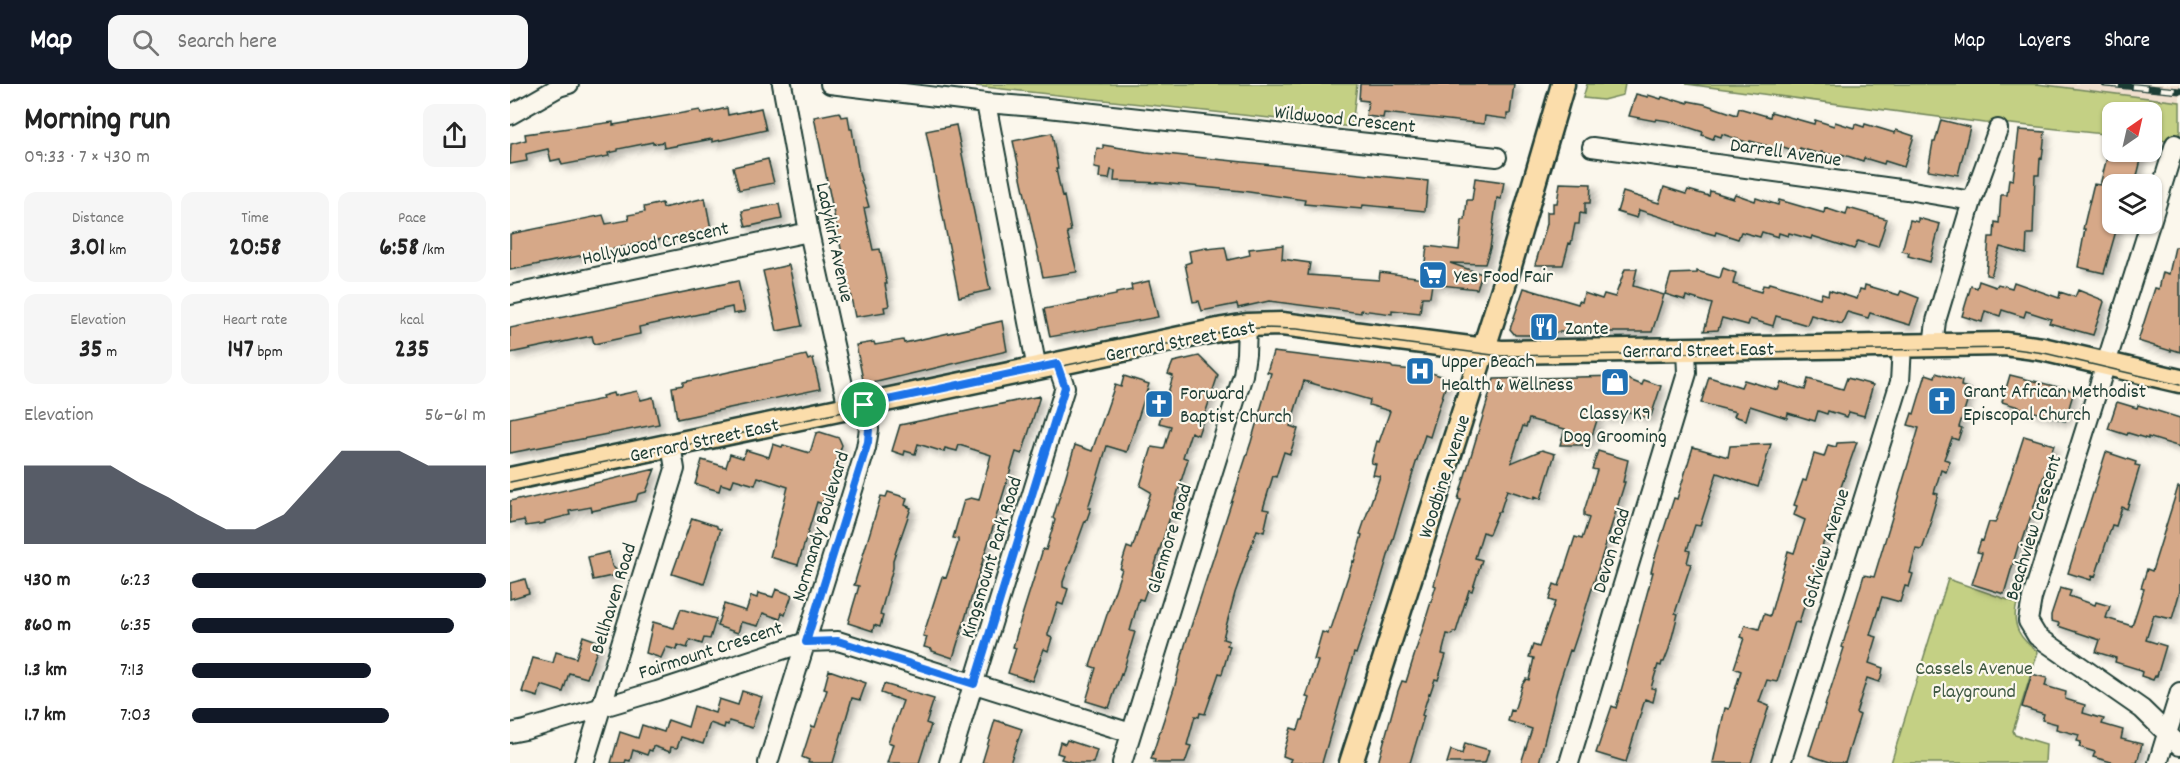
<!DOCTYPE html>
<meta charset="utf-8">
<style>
:root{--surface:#fff;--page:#f6f6f6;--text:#222;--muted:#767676;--accent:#111827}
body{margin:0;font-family:Dekko,sans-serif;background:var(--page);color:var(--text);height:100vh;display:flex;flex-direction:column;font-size:22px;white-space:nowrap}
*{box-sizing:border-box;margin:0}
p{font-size:20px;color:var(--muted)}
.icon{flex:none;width:33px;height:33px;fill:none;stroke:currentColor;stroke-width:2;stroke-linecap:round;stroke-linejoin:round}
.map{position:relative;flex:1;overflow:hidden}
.sheet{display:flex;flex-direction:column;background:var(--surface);width:510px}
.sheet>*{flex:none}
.needle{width:39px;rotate:34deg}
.tools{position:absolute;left:1592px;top:18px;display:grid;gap:12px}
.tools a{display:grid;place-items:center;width:60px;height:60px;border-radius:12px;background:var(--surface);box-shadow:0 2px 4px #0004;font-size:30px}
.pin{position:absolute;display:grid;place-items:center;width:51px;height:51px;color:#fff;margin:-26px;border:3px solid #fff;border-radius:50%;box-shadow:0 2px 6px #0007}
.round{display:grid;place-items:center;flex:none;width:63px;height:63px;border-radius:12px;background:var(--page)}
.headline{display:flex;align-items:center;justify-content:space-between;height:102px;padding:0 24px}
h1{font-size:33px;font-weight:800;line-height:45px}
.metrics{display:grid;grid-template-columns:repeat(3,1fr);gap:9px;height:102px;padding:6px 24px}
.metrics div{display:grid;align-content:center;border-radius:12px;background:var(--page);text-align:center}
.metrics b{font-size:26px;font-weight:800}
.metrics small{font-size:16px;font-weight:400}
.metrics p{font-size:16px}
.chart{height:168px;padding:12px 24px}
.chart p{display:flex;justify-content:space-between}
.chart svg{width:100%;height:108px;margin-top:6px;fill:var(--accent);opacity:.7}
ul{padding:0 24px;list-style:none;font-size:20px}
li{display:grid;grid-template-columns:96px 72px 1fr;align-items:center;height:45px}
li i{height:15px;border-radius:8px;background:var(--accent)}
header{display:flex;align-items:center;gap:36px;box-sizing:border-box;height:84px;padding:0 30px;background:var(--accent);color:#fff}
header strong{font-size:28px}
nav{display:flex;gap:33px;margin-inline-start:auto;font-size:21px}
.search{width:420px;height:54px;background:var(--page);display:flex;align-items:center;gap:15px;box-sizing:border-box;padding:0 21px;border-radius:12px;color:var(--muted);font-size:22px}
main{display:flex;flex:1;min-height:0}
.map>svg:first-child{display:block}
</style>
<header>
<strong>Map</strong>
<div class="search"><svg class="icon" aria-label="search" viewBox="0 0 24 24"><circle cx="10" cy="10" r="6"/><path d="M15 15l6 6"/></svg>Search here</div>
<nav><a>Map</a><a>Layers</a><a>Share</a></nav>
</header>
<main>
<section class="sheet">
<div class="headline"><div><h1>Morning run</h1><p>09:33 · 7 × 430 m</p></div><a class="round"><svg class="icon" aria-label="share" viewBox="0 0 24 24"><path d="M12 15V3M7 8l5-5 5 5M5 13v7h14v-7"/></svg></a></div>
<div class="metrics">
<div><p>Distance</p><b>3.01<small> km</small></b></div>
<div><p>Time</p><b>20:58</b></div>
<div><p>Pace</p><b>6:58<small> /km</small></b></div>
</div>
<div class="metrics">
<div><p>Elevation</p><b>35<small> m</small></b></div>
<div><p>Heart rate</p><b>147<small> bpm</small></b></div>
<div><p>kcal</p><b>235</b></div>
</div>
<div class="chart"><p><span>Elevation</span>56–61 m</p>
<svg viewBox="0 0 160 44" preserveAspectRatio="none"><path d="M0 44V12L10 12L20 12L30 12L40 19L50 25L60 32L70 38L80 38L90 32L100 19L110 6L120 6L130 6L140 12L150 12L160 12V44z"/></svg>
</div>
<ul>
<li><b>430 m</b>6:23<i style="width:100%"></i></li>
<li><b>860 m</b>6:35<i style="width:89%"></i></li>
<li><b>1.3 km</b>7:13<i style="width:61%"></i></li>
<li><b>1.7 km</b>7:03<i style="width:67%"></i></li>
</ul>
</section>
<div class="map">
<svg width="1670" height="679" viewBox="0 0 1670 679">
<defs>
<filter id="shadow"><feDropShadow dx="4.5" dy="4.5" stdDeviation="3" flood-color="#0004"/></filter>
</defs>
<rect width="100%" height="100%" fill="#fbf7ec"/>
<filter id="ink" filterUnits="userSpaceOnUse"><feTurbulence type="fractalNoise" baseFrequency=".0167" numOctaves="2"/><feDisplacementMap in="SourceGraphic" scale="12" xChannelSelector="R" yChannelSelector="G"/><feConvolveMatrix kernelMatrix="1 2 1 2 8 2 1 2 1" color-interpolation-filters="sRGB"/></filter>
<g filter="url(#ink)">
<path fill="#f0dfce" d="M1527,0H1670V18L1665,17Z"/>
<path fill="#c4d084" stroke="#72865c" stroke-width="1.5" d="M447,0H847L842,43Z
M1077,0H1115L1113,11L1093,16L1073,14Z
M1176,0H1527L1670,18V58L1641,55V28H1602V51L1501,40L1474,39Z
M1438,495L1507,519C1501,542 1510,555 1528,568L1503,647L1505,651L1536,660L1535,679H1381Z"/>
<path fill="#d6a888" stroke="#1f3d34" stroke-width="1.5" filter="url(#shadow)" d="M850,0H1004L1000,30H997V35L975,32L974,40L874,29L873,34L856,32L858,17L849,16Z
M1126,10L1138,13V11L1151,15L1152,13L1165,17V15L1178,19V17L1194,20L1227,31L1229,24L1260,33L1261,28L1304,40L1305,36L1324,42L1325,38L1344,44L1345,40L1354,43L1355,40L1385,49L1386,46L1404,52L1394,83L1375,77L1374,80L1354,74L1353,77L1331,70L1330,73L1311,68L1310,70L1290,64L1289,68L1270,62L1269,65L1240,57L1239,59L1212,50L1211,53L1205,51L1203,55L1192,51L1193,48L1159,37L1146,35L1145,37L1119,32Z
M217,24L218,31L251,24L256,46L202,58V55L154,64L153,58L143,60V58L108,65V67L98,69L99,72L52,81L50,75L41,77L38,65L16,70L17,77L0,80L1,60L16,56L15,50L103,38V41L190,26L191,30Z
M329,28L331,33L338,32L340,45H342L349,89L359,123L354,124L363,166L370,165L377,200H375L379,222L374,223L375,228L345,233L304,33Z
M1431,36L1460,43L1448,91L1418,86L1423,58H1425Z
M446,41L480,206L449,213L416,47Z
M1509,46L1535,48L1532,75L1530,74L1529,91H1525L1523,150H1517L1516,170L1490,163L1481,192L1476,191L1479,153H1484L1485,138L1489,139L1491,111H1497L1499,95L1503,96Z
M542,49L548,85H546L552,113L554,112L561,147L557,148L567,188L533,193L503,57Z
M593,61L636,68L918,97L915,127L853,121L852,125L794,120L795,116L732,107L651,99L604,97L605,87L601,86L599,95L589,94L590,85L584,84L587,64L593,65Z
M1601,68H1633L1625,100H1602V140H1608L1594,189L1568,183L1575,145H1573L1583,103L1584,100L1590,101L1598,69Z
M258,75L264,99L229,106L223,83Z
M965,94L994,98L991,115L987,114L980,164L975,180L940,179L972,190L967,205L922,200L920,213H912L910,229L882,226V230L851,226V229L759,217L728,224L727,220L692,227L689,217L683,218L675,180L681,178L679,167L697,164V165L715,163L718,176L740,171L739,165L773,161L772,175L800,179L798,191L869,196L870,188L913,194L917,162L949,166L952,136H955L957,116H962Z
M1050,99L1081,100L1080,119H1075V130L1070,129L1069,140H1065L1061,160L1059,159L1053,181H1025L1037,140V128H1043V119H1047Z
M1154,103L1176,110L1178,106L1199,112L1200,107L1223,114L1225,110L1245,117L1246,114L1268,121L1269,116L1314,129L1315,124L1336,131L1338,124L1377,135L1368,163L1348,157L1344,165L1302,152L1301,155L1279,149L1278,152L1269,149L1268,153L1252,148L1250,153L1231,148L1228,155L1206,148L1205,151L1183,145L1167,140V138L1129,126L1127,134L1107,128L1113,108L1149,119Z
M195,114L201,145L0,186V150L93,131L96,140L119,136L118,131L135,128L134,123L152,119L153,124Z
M269,120L272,135L236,143L232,127Z
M1408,134L1430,140L1420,178L1398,172L1399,169L1392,167L1400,136L1408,138Z
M1665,163H1670V268L1661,265V267L1628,257L1645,204L1649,205L1653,188L1659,190Z
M279,181L292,242L267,247L253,187Z
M1213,184L1226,189L1223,200L1251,208L1253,201L1258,202L1259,199L1310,214L1312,209L1318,211L1319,206L1347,215L1350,205L1354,206L1355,201L1389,211L1391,207L1409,214L1400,241L1360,229L1358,234L1337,228L1332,240L1301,231L1297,241L1266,232L1263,242L1240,235L1238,241L1212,234L1208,246L1194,247L1202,220L1176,212L1175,216L1155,210L1161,190L1187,189V187L1210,194Z
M1115,185H1127L1123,202L1154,211L1142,248H1049L1027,251H1005L1000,245L1014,204L1068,220L1069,217L1072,218L1074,209L1092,215L1094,210L1105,213Z
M228,197L235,228L223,230L222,223L129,243L130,250L84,260L82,252L0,269V244Z
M639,197L648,233L540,253L534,225L606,211V209L622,206L621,201Z
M1469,197L1486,203L1488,200L1502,204L1504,198L1549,214L1550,208L1565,213L1568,206L1593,216L1594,218L1583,251L1539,239L1541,235L1516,227L1514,233L1492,226L1490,232L1475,227L1472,238L1452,232L1461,202L1467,204Z
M492,237L497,267L354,301L346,261L364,258L365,261L393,256L394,259Z
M763,268L881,282L883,284L915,287L938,294L920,353L915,351L905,382L868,505L846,570L844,569L812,679H779L781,675L773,672L774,667L781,644L788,646L791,636H793L800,614L796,613L808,577L804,576L812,548L818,550L819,544L821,545L843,477L844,478L852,451L850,450L870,392L863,391L866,380L861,379L867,357L869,358L880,327L859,321L860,316L794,297L780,342L788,345L780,370L774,368L766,393L763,392L753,425L759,426L754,448L747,446L725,509L714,550L713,555L719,557L717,561L720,562L712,590L709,589L695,630L690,629L689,633L685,632L677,661L681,662L675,679H644L645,676L641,675L665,601L675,561L741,358L761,289L757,288Z
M296,271L298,276L303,274L310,305L167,335L162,303L173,301V298Z
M689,272L708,291L688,351L681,348L673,373L678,375L641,494L633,516L629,515L620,547L625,548L612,591L611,590L599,624L576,617L586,584L580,582L612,485H610L617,463L622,465L641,408L630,402L642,363L654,365L661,342L649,339L663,292L658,290L663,278Z
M1426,289L1452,297L1451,302L1461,305L1449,343L1452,344L1448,356L1442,354L1434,375L1440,377L1436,388L1431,386L1424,409L1428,410L1420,436L1422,437L1412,466L1406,465L1400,489L1403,490L1399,503L1395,502L1390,518L1372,513L1360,551L1367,553L1359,579L1373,584L1371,595L1369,598L1357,594L1346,629L1350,631L1335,679H1323L1299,671L1334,564L1332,563L1354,491L1364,493L1409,344L1398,341L1402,329L1404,330L1416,290L1425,293Z
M1500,291L1564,307L1555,337L1492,318Z
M614,292L639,300L617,368L597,362L578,424H581L576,438L575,437L553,498V503L558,505L553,521L548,519L538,550V552L542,554L538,567L534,565L522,597L498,589L506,564L503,563L510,538L533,465L536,466L545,436L543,434L565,361L582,367L605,301L611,303Z
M1110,292L1132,301L1134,296L1151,302L1141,332L1138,331L1137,334L1116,327L1115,332L1109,330L1108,333L1100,330L1099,334L1089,330L1079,361H1050L1055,345L1019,335L1016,343L1013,342L1001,379L1032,366L1045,370L1031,415L1025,412L1024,415L997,406L990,428H988L979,450L973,448L965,474L972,476L962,507L959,506L946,548H943L942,551L937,550L932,570L936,571L928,596L925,595L920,610L919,609L912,631L914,632L900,679H868L888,607L892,597L896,598L926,502L924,501L931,476L951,416L948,415L984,295Z
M1199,293L1231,303L1234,296L1268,306L1271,298L1295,306L1298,295L1333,305L1337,294L1363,301L1354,332L1339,328L1337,333L1318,327L1317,330L1308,327L1305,337L1278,329L1277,334L1240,322L1236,336L1224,332L1226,328L1191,319Z
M127,307L131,316L143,313L149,340L0,369V334L93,315L92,312L103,309L104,312Z
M530,312L512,370L506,368L443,574L422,567V565L414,563L417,553L413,552L432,493L436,494L448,459V455L443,454L454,416L461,414L469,416L481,371L449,361L447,367L435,364L434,368L408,360L405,370L395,367L394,371L382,367L390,341Z
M1607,318L1627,324L1628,321L1670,334V363L1638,353V355L1618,349L1617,351L1598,345Z
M310,348L329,354L332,361L312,420L307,418L288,481L260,473L278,403L248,393L245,401L224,395L221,403L211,400L209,407L185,400L192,376L216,383L220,370L233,374L236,366L259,373L263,360L272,363L273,361L300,369L306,349Z
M1514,352L1544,361L1512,459H1509L1494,510L1462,500L1472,469L1467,468L1471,456L1473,457L1479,438L1485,439L1489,429Z
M1347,358L1326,417L1289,539L1285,538L1267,598L1257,596L1249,618L1259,622L1241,679H1203L1215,624L1219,625L1231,587L1224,584L1234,554L1231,553L1235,541L1249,545L1254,530L1260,532L1278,467L1284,469L1295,436L1284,431L1287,422L1284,421L1293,396L1296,397L1304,370L1314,373L1318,361L1326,363L1327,359Z
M1261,360L1248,403L1207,389L1190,442L1185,441L1177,466L1180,467L1177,479L1181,480L1165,529L1168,530L1159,565L1154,578H1152L1151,582L1148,581L1141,604L1146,605L1143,618L1135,615L1116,678L1086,669L1102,622L1106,624L1117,586H1116L1143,488H1141L1144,476L1164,414L1167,415L1183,363L1218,373L1220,362Z
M1088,367L1118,376L1113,398H1115L1071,540L1062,567L1060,566L1047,606L1029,679H1011L1022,645L998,637L1001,626L1004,627L1012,601L1016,595L1019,596L1024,574L1019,573L1023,561L1029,563L1045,518L1039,516L1044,500L1049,502L1065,453L1072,455L1079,434L1074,432V427L1087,386L1082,385Z
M1596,368L1626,378L1625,381L1630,382L1617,425L1612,423L1606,442L1602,441L1585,493L1582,492L1581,496L1558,489Z
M145,385L136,408L128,410L126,417L82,427L81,423L59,427L60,431L35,437V439L16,442L14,436L0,439V417L12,414L13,416Z
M1668,403H1670V507L1662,535L1644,531L1636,556L1656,562L1647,592H1645L1643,596L1631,592L1632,588L1628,586V585L1605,578L1606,574L1586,568L1590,556L1548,542L1549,539L1541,537V531L1550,504L1561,507L1559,512L1585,521L1586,518L1600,522L1596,534L1622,542L1634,505L1631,504L1637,485L1642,487Z
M378,408L397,414L395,421L401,424L383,476V484L370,531L373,532L370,543L364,541L363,547L338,539L349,502L344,501L371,412L376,413Z
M182,434L207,442V444L211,445L194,500L162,490Z
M99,468L102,482L111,490L83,496L78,473Z
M15,495L19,509L0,515V499Z
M266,505L282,511L275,531L272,529L270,535L253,529L248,542L231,538L228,549L207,542L214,520L236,527L241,512L247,514L248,509L263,513Z
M171,525L206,535L200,555L194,554L192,560L180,556L177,564L168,561L167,566L156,563L151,574L136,569L143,538L164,544Z
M73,552L90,558L77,594L59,589L53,608L31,601L28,613L12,608L23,574L43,579L46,568L66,574Z
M319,586L356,599L350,616L342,614L323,679H298L299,676L292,673L302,642L305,643L317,606L314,605Z
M1522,590L1537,594L1535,602L1556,608L1555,615L1575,621L1573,629L1594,635L1592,640L1613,646L1611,655L1632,660L1627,679H1605L1583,673L1585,668L1569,663L1571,658L1567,657L1569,651L1546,645L1547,640L1532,636L1534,630L1512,623Z
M374,600L424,615L416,639L421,641L409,679H377L383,660L378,658L393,617L371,609Z
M232,607L252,613L242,644L219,637L218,641L215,640L214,644L200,639L193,660L171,653L167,664L161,663L160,668L143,662L142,667L139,666L137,671L123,666L120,677L116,676L115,679H101L110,648L128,654L132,641L154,648L158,636L178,643L184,622L205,629L209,615L228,621Z
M485,636L512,645L500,679H472Z
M557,656L587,666L583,679H565L551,675L553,671L547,669L550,658L555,660Z
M955,659L979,666L975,679H937L941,666L952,670Z"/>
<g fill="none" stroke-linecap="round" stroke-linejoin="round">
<g stroke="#1f3d34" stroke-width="22">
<path id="minor" d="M272,0L299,148L338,324
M320,0L476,19L538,24L987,73
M476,19L527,285
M0,31L49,3L59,0
M1082,63L1397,106L1462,117
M1641,138L1665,60
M1640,140L1522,514L1518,537L1527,552L1632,625L1670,662
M0,211L299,148
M1423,262L1426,237L1462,117L1488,45
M0,649L15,646L147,607L296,558L328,557L621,649
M74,679L165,385L161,361
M258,679L356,364L359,345L354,321
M439,679L555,303L547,280
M612,679L733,291L736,270L737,241
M1059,679L1177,289L1176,266
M1271,679L1390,298L1392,262
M1648,679L1670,608"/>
</g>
<g stroke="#1f3d34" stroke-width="27">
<path id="major" d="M0,395L713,245L737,241L772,240L991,268L1495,260L1532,265L1670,297
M841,679L997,192L1053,0"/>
</g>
<use href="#minor" stroke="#fbf7ec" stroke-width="18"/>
<use href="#major" stroke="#fbddab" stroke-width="22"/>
<path stroke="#1f3d34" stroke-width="1.5" d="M0,398L724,246L750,244L787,245L990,272L1498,264L1534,269L1670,301"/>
<g stroke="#1f3d34" stroke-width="7">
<path id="rail" d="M1595,0L1670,7"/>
</g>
<use href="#rail" stroke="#fbf7ec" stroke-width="4.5" stroke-dasharray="14" stroke-linecap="butt"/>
</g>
</g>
<g fill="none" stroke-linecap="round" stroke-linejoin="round" filter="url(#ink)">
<g stroke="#fff" stroke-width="12">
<path id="route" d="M547,280L555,303L464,600L328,557L296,558L358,358L359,345L354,321Z"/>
</g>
<use href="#route" stroke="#1a73e8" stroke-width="8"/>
</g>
<defs>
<g id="supermarket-square" transform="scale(1.5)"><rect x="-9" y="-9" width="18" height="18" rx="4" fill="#1f6fb2" stroke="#fbf7ec"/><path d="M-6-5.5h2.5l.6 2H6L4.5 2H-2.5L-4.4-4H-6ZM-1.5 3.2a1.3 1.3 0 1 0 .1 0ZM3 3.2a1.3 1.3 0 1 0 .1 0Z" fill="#fff"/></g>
<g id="restaurant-square" transform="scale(1.5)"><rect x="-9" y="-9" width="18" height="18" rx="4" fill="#1f6fb2" stroke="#fbf7ec"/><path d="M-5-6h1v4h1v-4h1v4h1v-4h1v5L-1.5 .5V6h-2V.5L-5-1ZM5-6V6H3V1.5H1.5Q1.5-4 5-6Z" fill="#fff"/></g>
<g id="hospital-square" transform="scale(1.5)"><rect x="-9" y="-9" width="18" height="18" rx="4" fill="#1f6fb2" stroke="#fbf7ec"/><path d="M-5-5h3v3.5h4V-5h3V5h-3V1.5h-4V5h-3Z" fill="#fff"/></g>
<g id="shop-square" transform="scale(1.5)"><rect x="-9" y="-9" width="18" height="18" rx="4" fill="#1f6fb2" stroke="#fbf7ec"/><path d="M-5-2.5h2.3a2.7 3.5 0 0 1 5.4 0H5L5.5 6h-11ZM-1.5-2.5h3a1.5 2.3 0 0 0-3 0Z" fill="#fff"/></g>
<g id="church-square" transform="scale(1.5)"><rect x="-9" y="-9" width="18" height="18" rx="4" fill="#1f6fb2" stroke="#fbf7ec"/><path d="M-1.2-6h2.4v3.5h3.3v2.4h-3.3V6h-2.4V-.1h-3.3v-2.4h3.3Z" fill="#fff"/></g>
</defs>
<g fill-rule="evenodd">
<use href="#supermarket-square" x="923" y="191"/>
<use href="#restaurant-square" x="1034" y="243"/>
<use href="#hospital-square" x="910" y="287"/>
<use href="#shop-square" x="1105" y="298"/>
<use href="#church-square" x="1432" y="317"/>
<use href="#church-square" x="649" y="320"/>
</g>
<g text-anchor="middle" stroke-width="4.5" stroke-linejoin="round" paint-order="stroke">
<g font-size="20" fill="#1f3d34" stroke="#fbf7ec">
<text transform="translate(835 34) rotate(6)" y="7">Wildwood Crescent</text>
<text transform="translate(1276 67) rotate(8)" y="7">Darrell Avenue</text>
<text transform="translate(145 158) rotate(-12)" y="7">Hollywood Crescent</text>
<text transform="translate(326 158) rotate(78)" y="7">Ladykirk Avenue</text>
<text transform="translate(670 256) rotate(-11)" y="7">Gerrard Street East</text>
<text transform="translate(1188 265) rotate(-1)" y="7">Gerrard Street East</text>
<text transform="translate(194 355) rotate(-12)" y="7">Gerrard Street East</text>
<text transform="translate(933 392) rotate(-72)" y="7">Woodbine Avenue</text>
<text transform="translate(309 442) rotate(-73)" y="7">Normandy Boulevard</text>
<text transform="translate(1522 443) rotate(-73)" y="7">Beachview Crescent</text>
<text transform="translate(658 454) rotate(-73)" y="7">Glenmore Road</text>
<text transform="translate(1314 464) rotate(-73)" y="7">Golfview Avenue</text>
<text transform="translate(1100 466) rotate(-73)" y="7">Devon Road</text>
<text transform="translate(480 473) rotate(-73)" y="7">Kingsmount Park Road</text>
<text transform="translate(102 514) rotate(-73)" y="7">Bellhaven Road</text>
<text transform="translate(200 565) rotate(-18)" y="7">Fairmount Crescent</text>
</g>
<g font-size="20" fill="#1f3d34" stroke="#fbf7ec" text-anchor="start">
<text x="944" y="198">Yes Food Fair</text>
<text x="1055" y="250">Zante</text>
<text x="931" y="283">Upper Beach<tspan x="931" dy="23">Health &amp; Wellness</tspan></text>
<text x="1453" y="313">Grant African Methodist<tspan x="1453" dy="23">Episcopal Church</tspan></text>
<text x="670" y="315">Forward<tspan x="670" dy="23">Baptist Church</tspan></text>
<text x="1105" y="335" text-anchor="middle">Classy K9<tspan x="1105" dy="23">Dog Grooming</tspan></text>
</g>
<g font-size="20" fill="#405a44" stroke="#fbf7ec">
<text x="1464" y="590">Cassels Avenue<tspan x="1464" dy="23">Playground</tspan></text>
</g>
</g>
</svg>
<div class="tools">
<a><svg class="needle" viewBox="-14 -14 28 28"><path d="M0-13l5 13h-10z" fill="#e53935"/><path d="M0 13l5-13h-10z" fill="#767676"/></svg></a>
<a><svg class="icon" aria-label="layers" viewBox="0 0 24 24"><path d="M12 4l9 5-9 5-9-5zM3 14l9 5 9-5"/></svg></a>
</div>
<div class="pin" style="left:354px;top:321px;background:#1e9e55"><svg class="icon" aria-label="arrive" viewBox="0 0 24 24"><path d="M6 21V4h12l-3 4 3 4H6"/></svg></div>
</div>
</main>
